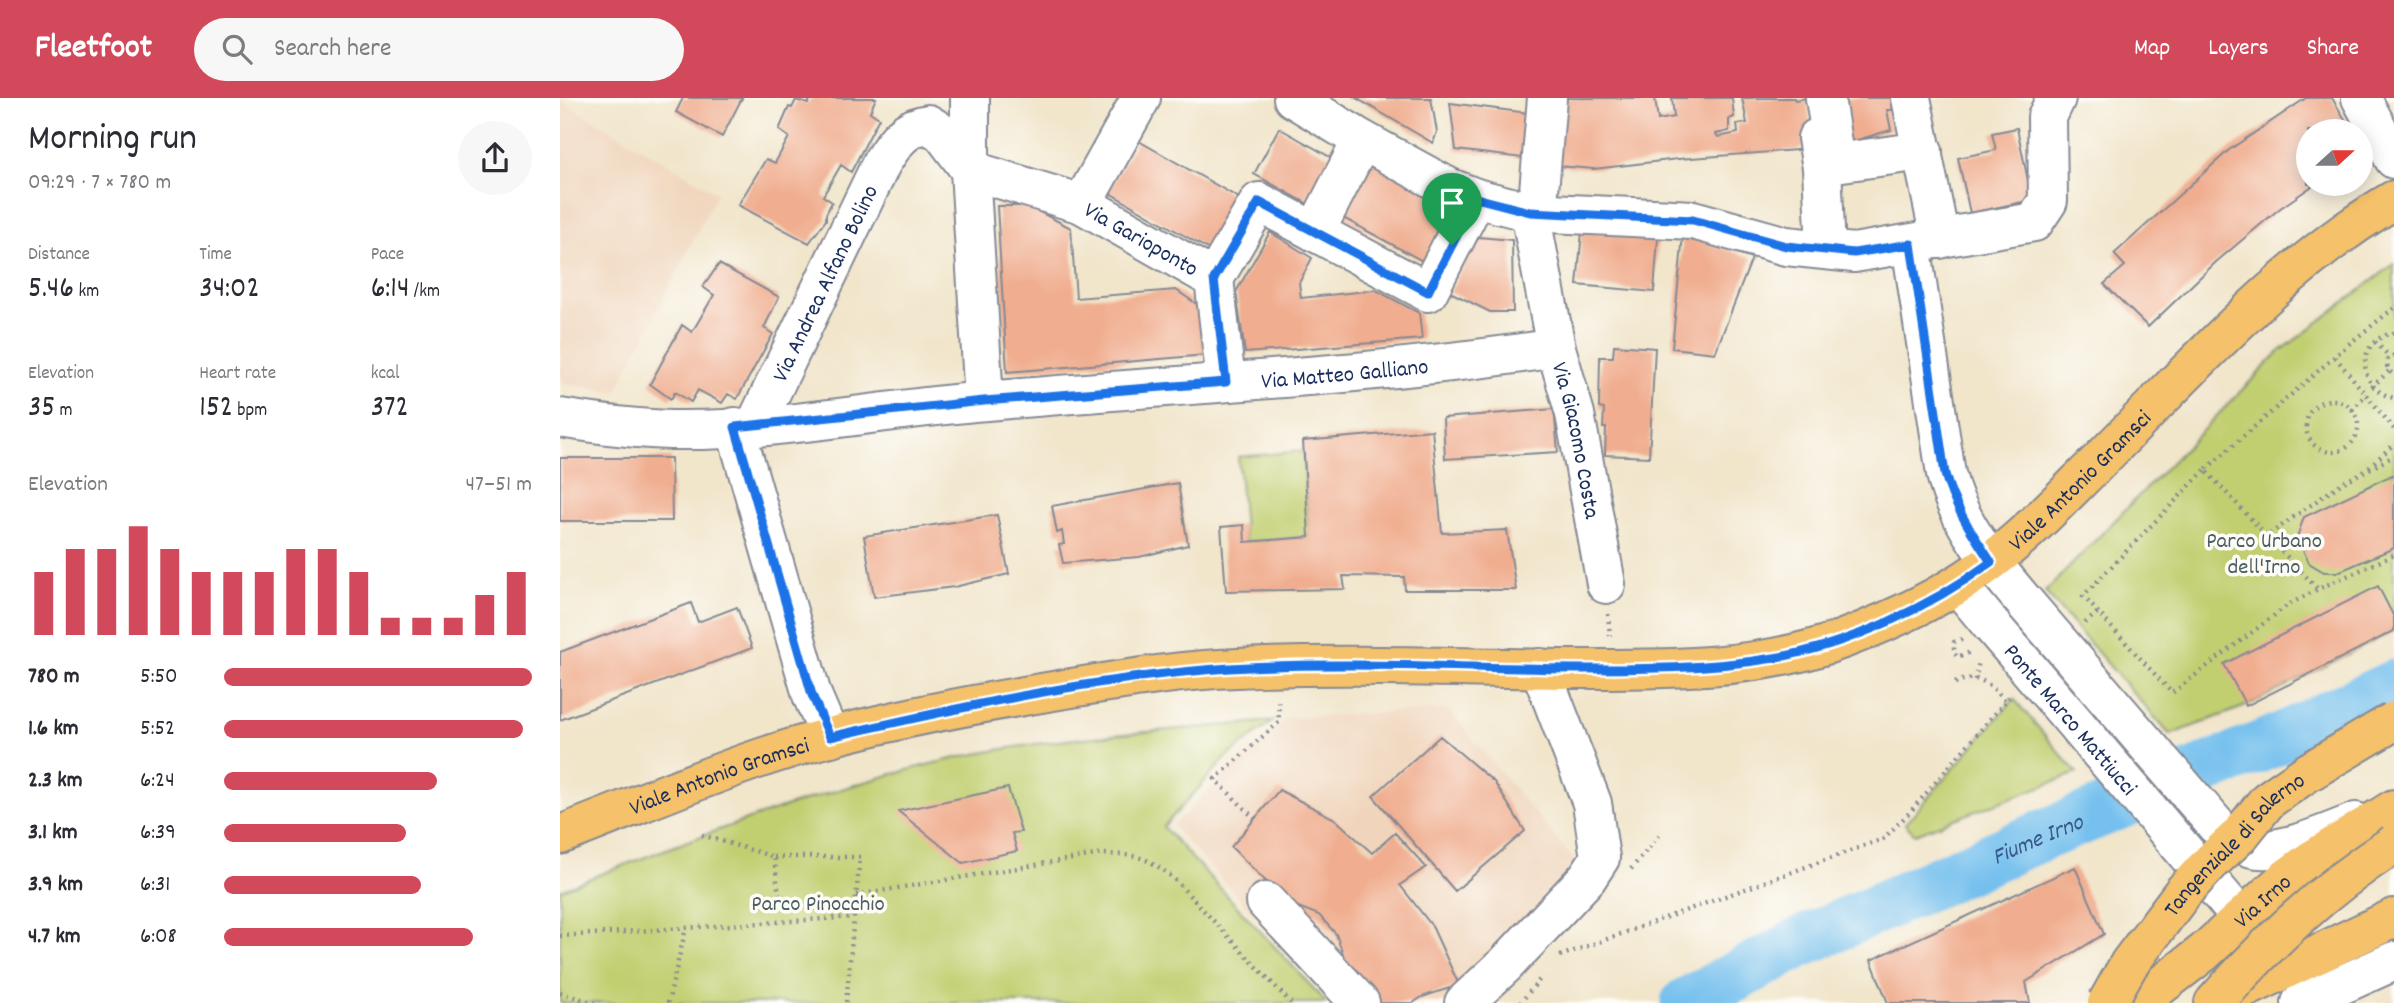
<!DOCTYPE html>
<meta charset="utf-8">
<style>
:root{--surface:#fff;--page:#f7f7f7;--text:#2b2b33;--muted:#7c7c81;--accent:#d1495b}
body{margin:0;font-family:Dekko,sans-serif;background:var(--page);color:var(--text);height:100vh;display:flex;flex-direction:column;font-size:26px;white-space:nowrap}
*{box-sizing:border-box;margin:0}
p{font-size:23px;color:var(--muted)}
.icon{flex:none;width:38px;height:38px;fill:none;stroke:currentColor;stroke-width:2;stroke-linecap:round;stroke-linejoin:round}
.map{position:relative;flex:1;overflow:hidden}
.side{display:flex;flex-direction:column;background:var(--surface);width:560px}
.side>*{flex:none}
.needle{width:46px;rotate:69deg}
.buttons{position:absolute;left:1736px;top:21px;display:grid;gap:14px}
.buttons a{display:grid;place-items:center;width:77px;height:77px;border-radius:50%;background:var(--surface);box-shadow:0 4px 18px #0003;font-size:35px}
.pin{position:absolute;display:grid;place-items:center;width:60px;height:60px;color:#fff;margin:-72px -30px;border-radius:50% 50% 50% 0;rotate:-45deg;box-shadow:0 0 7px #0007}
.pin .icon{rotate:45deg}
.round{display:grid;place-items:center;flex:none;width:74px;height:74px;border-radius:37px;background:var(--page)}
.summary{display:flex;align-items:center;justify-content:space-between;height:119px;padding:0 28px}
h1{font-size:38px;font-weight:600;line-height:52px}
.stats{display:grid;grid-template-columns:repeat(3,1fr);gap:10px;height:119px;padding:7px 28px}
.stats div{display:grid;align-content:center}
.stats b{font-size:30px;font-weight:600}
.stats small{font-size:19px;font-weight:400}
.stats p{font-size:19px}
.chart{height:196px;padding:14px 28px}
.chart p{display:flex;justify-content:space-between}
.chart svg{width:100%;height:126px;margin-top:7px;stroke:var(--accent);stroke-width:6}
ul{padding:0 28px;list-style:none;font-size:23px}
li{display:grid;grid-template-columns:112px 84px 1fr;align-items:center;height:52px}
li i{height:18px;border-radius:9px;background:var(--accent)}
header{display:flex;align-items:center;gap:42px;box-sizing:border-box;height:98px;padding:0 35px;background:var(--accent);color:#fff}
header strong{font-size:33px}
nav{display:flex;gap:38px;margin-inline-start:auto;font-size:24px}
.search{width:490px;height:63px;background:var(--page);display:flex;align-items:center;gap:18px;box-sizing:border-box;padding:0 24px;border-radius:38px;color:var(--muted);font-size:26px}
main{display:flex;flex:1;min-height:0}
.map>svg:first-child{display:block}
</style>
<header>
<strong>Fleetfoot</strong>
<div class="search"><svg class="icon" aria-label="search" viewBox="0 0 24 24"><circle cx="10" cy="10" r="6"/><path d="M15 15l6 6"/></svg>Search here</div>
<nav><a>Map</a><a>Layers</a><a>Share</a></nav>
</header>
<main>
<section class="side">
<div class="summary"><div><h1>Morning run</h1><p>09:29 · 7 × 780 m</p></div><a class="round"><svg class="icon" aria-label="share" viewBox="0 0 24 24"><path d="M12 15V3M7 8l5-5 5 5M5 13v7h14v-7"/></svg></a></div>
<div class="stats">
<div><p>Distance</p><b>5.46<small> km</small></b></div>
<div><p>Time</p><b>34:02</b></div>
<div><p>Pace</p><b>6:14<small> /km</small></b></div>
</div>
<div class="stats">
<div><p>Elevation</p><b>35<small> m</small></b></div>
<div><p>Heart rate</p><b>152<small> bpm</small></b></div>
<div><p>kcal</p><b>372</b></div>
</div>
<div class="chart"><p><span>Elevation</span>47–51 m</p>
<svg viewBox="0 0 160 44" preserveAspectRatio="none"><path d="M5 44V22M15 44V14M25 44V14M35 44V6M45 44V14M55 44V22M65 44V22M75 44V22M85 44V14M95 44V14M105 44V22M115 44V38M125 44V38M135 44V38M145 44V30M155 44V22"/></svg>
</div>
<ul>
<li><b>780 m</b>5:50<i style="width:100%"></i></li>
<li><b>1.6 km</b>5:52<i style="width:97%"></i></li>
<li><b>2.3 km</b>6:24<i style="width:69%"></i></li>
<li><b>3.1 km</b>6:39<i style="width:59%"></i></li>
<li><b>3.9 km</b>6:31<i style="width:64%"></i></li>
<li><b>4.7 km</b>6:08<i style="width:81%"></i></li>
</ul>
</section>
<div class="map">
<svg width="1834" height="905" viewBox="0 0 1834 905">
<rect width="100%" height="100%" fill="#fdfcf7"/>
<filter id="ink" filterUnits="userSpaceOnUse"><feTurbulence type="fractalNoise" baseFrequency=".0143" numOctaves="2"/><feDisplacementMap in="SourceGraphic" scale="14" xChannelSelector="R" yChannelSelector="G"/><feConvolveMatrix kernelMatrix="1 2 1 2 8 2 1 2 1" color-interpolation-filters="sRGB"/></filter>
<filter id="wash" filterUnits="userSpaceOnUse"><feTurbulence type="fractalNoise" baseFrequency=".00686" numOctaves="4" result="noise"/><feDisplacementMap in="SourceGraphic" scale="28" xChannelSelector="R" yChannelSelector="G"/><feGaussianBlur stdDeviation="1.57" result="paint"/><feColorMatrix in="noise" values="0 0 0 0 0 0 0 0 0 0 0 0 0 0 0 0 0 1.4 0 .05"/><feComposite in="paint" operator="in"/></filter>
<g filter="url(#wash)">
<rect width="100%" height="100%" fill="#f1e5ca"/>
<path fill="#f0d5bc" d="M0,2L157,95L56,294L0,285Z
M888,611L1033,785L914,905H776L612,728L726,620Z"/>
<path fill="#c2cf71" stroke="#6e7f68" stroke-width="2" d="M1834,166V533L1686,608L1610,637L1485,494L1718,255Z
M743,353L749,439L685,444L678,359Z
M1454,601L1517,675L1355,736L1345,726Z
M713,623L667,659L603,729L767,905H0V792C122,744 244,698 371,666C483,638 598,634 713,623Z"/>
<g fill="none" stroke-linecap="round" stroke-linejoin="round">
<path stroke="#74c0ee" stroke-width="51" id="s1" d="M1126,905L1239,845L1476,740L1710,645L1834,587"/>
</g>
<g id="blocks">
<path fill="#f0ad8f" d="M123,0H182L162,39L116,14Z
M251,0H316L310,14L319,20L291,74L281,67L263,98L272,104L266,116V122L249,145L178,107L206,61L215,65L229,39L219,32L229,9L232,10L236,2L248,6Z
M796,0H871L877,34L873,45Z
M995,0H1095L1098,22L1114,19L1112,0H1172L1174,19L1169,21V33L1156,36L1158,39L1178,35L1177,26L1187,25L1182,0H1234L1235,2L1247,0L1253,43L1237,52L1118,61L1034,71L998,68Z
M1273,0H1331L1333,12H1327L1331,32L1280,47Z
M1746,0H1772L1792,33H1748V86H1755L1719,111L1656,164L1588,229L1544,186L1565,168L1554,156L1669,52Z
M890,5L976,16L971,61L896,52Z
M719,30L775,62L750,107L694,76Z
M1457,30L1472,102L1410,115L1398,60L1436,52L1432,35Z
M577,42L684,103L655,155L548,94Z
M808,56L900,103L866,165L776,116Z
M437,108H468L511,130L516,200L616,192L641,209L646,257L447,274Z
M1022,133L1098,140L1094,194L1017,187Z
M710,134L752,160L739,185L741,200L816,192L859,215L862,241L685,255L676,194Z
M1123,137L1192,160L1155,255L1112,250Z
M918,139L952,142L953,214H930L890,194Z
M159,166L219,199L204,230L213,236L177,301L168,296L162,305L138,292L131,304L115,294L111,301L90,286L122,227L132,234L154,197L143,189Z
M1054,247L1095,250L1089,359L1045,357L1046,330H1043L1044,311L1039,310L1040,259H1053Z
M994,311L998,354L885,361L883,320Z
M872,332L882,435L947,432L956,492H845L844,479L783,478L785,491L666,493L661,429L684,427L685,444L749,439L743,343Z
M0,360H111L112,423H0Z
M1834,376V450L1778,474H1764L1749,465L1737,439L1744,419Z
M618,385L628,447L579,459L503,465L499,447L504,446L502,433L497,435L492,408Z
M437,417L449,476L394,489L314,499L304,438Z
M1818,488L1834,519V533L1686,608L1664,566Z
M131,505L138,524L177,509L192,550L0,622V554Z
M880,638L934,684L965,733L895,793L813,698Z
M448,690L461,734L452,735L457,753L403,765L338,713Z
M719,692L775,721L812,755L835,735L866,769L840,787L872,828L899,887L862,899L853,905H815L791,879L776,836L759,817L728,805L671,749Z
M1515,769L1544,836L1466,884L1470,905H1328L1311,862Z"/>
</g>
</g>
<g filter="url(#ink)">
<use href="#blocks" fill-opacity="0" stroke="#868a94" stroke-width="2"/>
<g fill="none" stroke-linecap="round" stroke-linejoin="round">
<g stroke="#868a94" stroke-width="42">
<g id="minor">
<path d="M410,0V72L424,303"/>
<path d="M733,0L802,42L888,89L916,100L970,114L1133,122L1226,148L1294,155L1474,124L1488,103L1487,19L1496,0"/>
<path d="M1265,0L1275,65L1363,53"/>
<path d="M1351,0L1380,141"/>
<path d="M1801,0L1834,61"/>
<path d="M1257,40L1262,70L1266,152"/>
<path id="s2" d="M410,72L522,106L654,181L666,284"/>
<path d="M522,106L581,0"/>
<path id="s3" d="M970,114L996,250L1015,316L1046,486"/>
<path d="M970,114L979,93L987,0"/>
<path d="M755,134L802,42"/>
<path d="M1351,146L1386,376C1398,426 1433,467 1466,506"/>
<path d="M654,181L699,104L868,194L916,100"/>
<path id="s4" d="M0,320C37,326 73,331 111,332C216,334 322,311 427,303C616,286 808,279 996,250"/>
<path id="s5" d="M195,328L322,64C334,45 344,29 368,26L382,35L410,72"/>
<path d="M175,329L252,597L270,639"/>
<path d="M1398,487L1432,528"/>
<path d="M1656,727C1667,737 1677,746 1692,750C1720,757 1770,734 1796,724"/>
<path d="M1626,755L1680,819L1703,842"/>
<path d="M706,804L800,905"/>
<path d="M904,905L945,867L1027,780L1040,760L1032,705L980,570"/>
<path d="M1741,905L1834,863"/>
</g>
</g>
<g stroke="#868a94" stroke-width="42">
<g id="major">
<path id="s6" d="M0,737C63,713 126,686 189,664C288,629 402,608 505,591C562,582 619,572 677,570C788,565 900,570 1012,571C1101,571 1198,573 1283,541C1330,523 1377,502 1418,473C1457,446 1491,411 1524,378C1620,284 1717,170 1834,102"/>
<path id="s7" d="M1578,905L1643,855L1724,782L1750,763L1834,711"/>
<path d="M1654,905L1834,820"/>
</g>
</g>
<path stroke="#868a94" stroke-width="4.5" stroke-dasharray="2 5" stroke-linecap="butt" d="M1834,210L1789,246L1645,372L1707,438L1782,385L1834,358
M1834,235C1795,241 1796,291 1834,300
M1815,244L1830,259
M1834,257L1828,261C1826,268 1827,273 1834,276
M1775,259L1834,331
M1812,289L1829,273
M1746 328a26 26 0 1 1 52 0a26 26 0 1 1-52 0Z
M1792,312L1806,296
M1809,369L1834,346
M1645,372L1523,498L1612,595L1728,507L1758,491
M1707,438L1758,491L1834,457
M1048,516L1050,538
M1525,525L1538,514
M1402,541L1394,544V555L1397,559L1411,554
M1415,582L1419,563
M1395,585C1420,574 1429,586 1446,603
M695,721L655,681L719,624L718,599
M142,737L214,759L220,806
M214,759H300L294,819
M1071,771L1102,734
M296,797L541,756C577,757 586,757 614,781L731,905
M0,838L294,819L286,905
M1000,858L1323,741L1350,714L1449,599
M0,895L35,905
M108,905L126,830
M960,905L981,880"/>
<use href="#minor" stroke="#fff" stroke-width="38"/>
<use href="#major" stroke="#f5c16b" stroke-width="38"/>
<g stroke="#868a94" stroke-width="42" stroke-linecap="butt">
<g id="minor-bridge">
<path d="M1466,506L1656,727"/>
<path id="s8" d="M1432,528L1626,755"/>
</g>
</g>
<g stroke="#868a94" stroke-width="42" stroke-linecap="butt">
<g id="highway-bridge">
<path id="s9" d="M1547,905L1569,866L1624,793L1652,763L1679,738L1708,702L1747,675L1834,623"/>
<path d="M1654,905C1710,842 1763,792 1834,746"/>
</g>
</g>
<use href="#minor-bridge" stroke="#fff" stroke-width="38"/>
<use href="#highway-bridge" stroke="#f5c16b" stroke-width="38"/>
</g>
</g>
<g fill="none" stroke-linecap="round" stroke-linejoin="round" filter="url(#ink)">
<g stroke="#fff" stroke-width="14">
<path id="route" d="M916,100L970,114L1133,122L1226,148L1266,152L1294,155L1351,146L1385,376C1394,409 1412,435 1431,464C1370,509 1289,547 1214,560C1149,571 1082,571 1017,571C902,570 786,563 670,570C535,579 402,609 270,639L252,597L175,329L424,303L666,284L654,181L699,104L868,194Z"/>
</g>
<use href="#route" stroke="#1a73e8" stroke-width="9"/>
</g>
<g text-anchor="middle" stroke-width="7" stroke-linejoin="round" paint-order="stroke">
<g font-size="23" fill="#1b2f5e" stroke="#fdfcf7">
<text dy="8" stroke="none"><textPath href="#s2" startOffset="186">Via Garioponto</textPath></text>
<text dy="8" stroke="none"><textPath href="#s5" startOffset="159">Via Andrea Alfano Bolino</textPath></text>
<text dy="8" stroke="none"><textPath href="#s4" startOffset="788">Via Matteo Galliano</textPath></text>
<text dy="8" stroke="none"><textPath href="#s3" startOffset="233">Via Giacomo Costa</textPath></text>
<text dy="8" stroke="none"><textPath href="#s6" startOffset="1598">Viale Antonio Gramsci</textPath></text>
<text dy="8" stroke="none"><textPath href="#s8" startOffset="122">Ponte Marco Mattiucci</textPath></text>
<text dy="8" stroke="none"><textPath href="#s6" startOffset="170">Viale Antonio Gramsci</textPath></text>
<text dy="8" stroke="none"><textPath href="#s9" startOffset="205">Tangenziale di Salerno</textPath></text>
<text dy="8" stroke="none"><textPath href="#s7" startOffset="161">Via Irno</textPath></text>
</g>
<g font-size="23" fill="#4d5f64" stroke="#fdfcf7">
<text x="1704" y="449">Parco Urbano<tspan x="1704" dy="26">dell'Irno</tspan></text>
<text x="258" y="812">Parco Pinocchio</text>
</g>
<g font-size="24" font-style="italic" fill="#365a89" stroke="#fdfcf7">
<text dy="8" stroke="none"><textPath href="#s1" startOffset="388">Fiume Irno</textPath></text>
</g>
</g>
</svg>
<div class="buttons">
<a><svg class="needle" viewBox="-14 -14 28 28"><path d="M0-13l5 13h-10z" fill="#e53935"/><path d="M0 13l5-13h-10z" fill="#7c7c81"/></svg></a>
</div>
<div class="pin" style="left:892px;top:147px;background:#1e9e55"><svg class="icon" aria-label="arrive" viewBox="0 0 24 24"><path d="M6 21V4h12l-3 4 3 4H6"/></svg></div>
</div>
</main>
